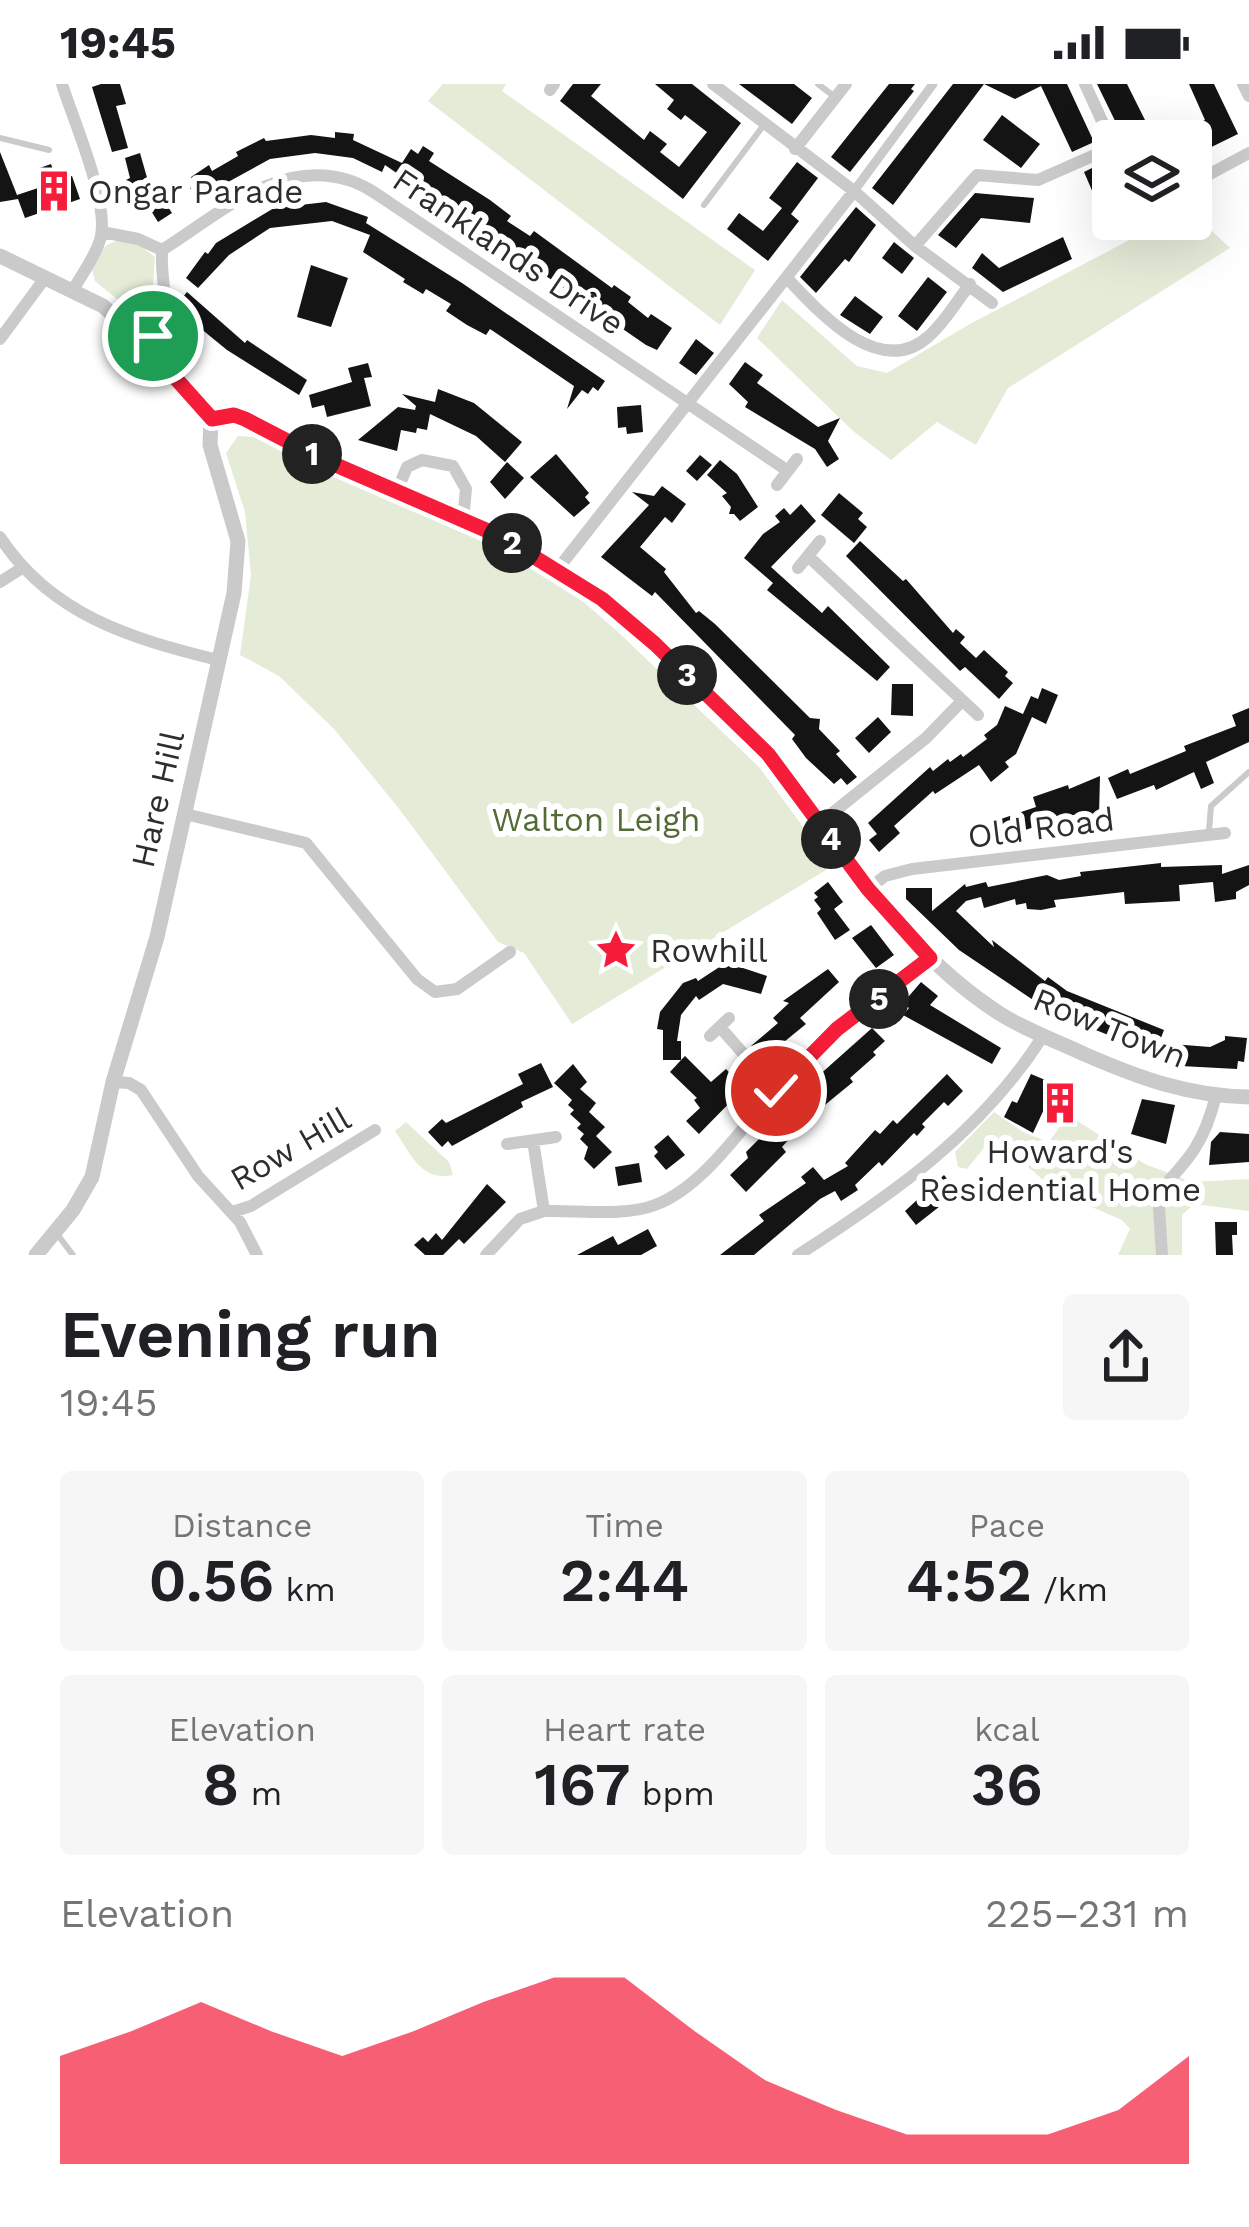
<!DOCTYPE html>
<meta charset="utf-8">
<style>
:root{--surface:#fff;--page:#f6f6f6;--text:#202124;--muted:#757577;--accent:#f51d3a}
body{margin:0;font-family:"Work Sans",sans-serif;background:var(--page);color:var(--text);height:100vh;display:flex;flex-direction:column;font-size:45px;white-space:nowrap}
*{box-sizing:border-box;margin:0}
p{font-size:39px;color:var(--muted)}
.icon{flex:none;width:66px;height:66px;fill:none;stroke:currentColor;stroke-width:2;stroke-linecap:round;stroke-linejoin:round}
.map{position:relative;height:1171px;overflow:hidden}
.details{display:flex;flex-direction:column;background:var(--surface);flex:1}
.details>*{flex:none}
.buttons{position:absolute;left:1092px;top:36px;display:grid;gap:24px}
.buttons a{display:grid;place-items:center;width:120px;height:120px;border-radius:12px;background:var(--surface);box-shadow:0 12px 48px #0002;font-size:60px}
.pin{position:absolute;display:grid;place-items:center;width:102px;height:102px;color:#fff;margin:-51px;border:6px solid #fff;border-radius:50%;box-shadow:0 3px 12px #0007}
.km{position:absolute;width:60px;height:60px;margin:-30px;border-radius:50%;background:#222;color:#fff;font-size:33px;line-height:60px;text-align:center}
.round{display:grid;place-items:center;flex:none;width:126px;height:126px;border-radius:12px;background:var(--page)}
.headline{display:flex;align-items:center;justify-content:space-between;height:204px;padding:0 60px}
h1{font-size:66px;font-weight:600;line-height:90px}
.metrics{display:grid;grid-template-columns:repeat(3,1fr);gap:18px;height:204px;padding:12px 60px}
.metrics div{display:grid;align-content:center;border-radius:12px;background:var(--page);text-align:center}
.metrics b{font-size:60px;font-weight:600}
.metrics small{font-size:33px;font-weight:400}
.metrics p{font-size:33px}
.chart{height:336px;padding:24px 60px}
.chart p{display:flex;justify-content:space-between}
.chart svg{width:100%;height:216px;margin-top:12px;fill:var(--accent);opacity:.7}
.status{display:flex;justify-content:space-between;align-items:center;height:84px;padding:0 60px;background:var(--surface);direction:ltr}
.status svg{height:33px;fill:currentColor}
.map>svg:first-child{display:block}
</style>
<div class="status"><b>19:45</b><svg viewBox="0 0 49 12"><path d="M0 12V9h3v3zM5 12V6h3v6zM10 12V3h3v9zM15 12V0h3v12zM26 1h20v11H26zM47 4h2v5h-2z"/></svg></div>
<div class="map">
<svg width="1249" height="1171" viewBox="0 0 1249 1171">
<rect width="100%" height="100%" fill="#fff"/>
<path fill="#e4ecd8" d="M443,0H506L502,7L755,186L720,241L428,17Z
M1154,143L1212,147L1230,164L1008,304L976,361L937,338L891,376L853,347L757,254L782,216L857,282L887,289L970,240Z
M118,157L138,160L155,173L153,199L158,229L150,242L95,197L92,186C98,173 102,159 118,157Z
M238,352L255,353L472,449L560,498L616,546L760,684L806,747L826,786L572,940L524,869L498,858L400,726L334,645L279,592L240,571L251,491L245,428L226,369Z
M994,1028L1025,1049L1049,1058L1068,1031L1145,1080L1192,1098L1249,1095V1127L1194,1120L1182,1131V1171H1118L1130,1145L1122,1136L1057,1108L1013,1070L988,1059L967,1085L958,1083L955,1068Z
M406,1038L449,1078L453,1091C421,1098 411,1070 395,1047Z"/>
<path fill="#141414" d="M101,0H120L126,20L116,22L128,64L112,68L92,3Z
M573,0H601L591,12L644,56L650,47L667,60L660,68L679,83L707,48L685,31L681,36L667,25L674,16L655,0H692L741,39L683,115L560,17Z
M739,0H794L812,14L792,40Z
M889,0H915L911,5L914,7L850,88L831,73Z
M953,0H1067L1094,58L1072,68L1041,2L1015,15L984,0L893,121L872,104Z
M1097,0H1127L1145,36L1120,47Z
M1189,0H1214L1238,50L1191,73V57H1161L1205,36Z
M1002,31L1040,60L1021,84L983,56Z
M335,48L354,50L353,56L402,79L411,65L418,70L423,62L434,69L429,77L490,116L511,132L507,137L530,152L534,147L612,204L614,201L631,213L628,218L648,234L651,230L672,244L657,266L646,261L385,81L382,88L353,74L315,69L270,75L197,115L190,104L196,101L191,93L209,81L212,87L238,72L236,68L264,54L266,57L311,51L335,54Z
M0,68L17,111L44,102L37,85L51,80L57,97L72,92L80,115L25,134L18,115L0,118Z
M140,69L150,104L154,102L172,129L158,138L140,109L130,112L126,96L130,94L125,74Z
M797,78L818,94L791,130L799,137L768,177L727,145L739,129L763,147L782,124L769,114Z
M1104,78L1113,96V155L1084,88Z
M975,109L1034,114L1030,139L981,134L956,164L938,151Z
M326,118L368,133L366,139L462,199L605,297L598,307L593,303L588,310L582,306L567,325L574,302L490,245L486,251L467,241L446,227L451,220L426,205L423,210L403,198L405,195L363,168L370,151L332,137L270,144L229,171L198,204L186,194L205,168L208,170L216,159L274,124Z
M856,123L876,141L849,178L845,175L816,209L800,193Z
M1063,153L1072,175L1003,208L972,184L982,169L999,184Z
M894,158L914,174L902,190L882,174Z
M311,181L348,194L331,243L297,233Z
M928,193L947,208L917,247L898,232Z
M187,208L245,259L247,256L307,296L299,311L227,266L189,235L192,231L178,219Z
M855,212L883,233L870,250L840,231Z
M696,255L714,269L696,291L679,279Z
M745,278L763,291L757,299L818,343L840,334L828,357L839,375L827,383L815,365L745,323L748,318L729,300Z
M368,279L372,293L364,294L371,322L327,333L324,321L312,324L309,311L352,298L348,284Z
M438,305L474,319L522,358L505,378L476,352L430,330L427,346L417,344L416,349L401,346L397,367L358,356L398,323L415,326L416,322L402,310L435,318Z
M641,321L643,348L627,350L626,343L618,344L617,323Z
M556,370L589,409L585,413L590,419L574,433L530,393Z
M700,371L712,381L697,397L686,387Z
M720,376L737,390L758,423L740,437L734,430H729L731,423L722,412L727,409L707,391Z
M507,378L524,394L505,415L490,398Z
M662,402L686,420L672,439L665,433L640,463L666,485L664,488L696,529L699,527L715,540L810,634L820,635L819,645L840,667L836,670L857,693L847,701L841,694L834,700L806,674L792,655L795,651L655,508L652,512L601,473L649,421L632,408L654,412Z
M839,409L863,429L858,435L867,443L854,459L821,431Z
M801,420L816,437L771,483L822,529L828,522L890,583L877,597L767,506L773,499L744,474L763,450L780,438L775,432L784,424L790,431Z
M860,457L903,497L906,495L953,549L956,545L965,553L960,559L976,574L984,566L1008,588L1005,592L1013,599L999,615L965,583L960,587L846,472Z
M892,600H913V632L891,631Z
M1042,604L1058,611L1046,640L1032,633L1016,670L1005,678L1009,683L991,698L979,681L935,710L933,707L894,742L900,749L879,768L869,756L877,750L868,739L930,683L933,687L948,675L950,678L961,670L963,673L987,655L984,651L997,641L1005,622L1023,630L1031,612L1038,615Z
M1249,624V658L1206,678L1214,699L1201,705L1194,688L1156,706L1154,701L1117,715L1108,694L1128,685L1130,690L1186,667L1184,662L1236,642L1232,631Z
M878,633L891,648L869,669L855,654Z
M1100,692L1099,732H1087V727L996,755L992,738L1036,723L1033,713L1068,701L1069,705Z
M1161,779V783L1222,781V790L1249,781V801L1236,808V815L1215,818L1213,798L1179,801L1180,817L1125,820L1124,808L1054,816L1056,823L1041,826L1027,825L1026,819L1016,821L1015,815L984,824L981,813L966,817L956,827L994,863L992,856L1045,897L1048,893L1067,907L1164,946L1159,959L1210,963L1225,956V952L1247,954L1244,978L1238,977L1237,985L1162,981L1163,973L1051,928L959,866L906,815V804H932V827L965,800L966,803L986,798L988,803L1047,791L1059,796L1081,792L1080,788Z
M828,798L843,818L834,825L850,846L835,856L817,829L821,825L814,816L818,813L814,809Z
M871,841L894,871L876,884L852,854Z
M736,878L737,882L767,892L761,910L723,900L699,916L696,912L681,931L677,957H681V976L685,972L711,998L726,985L744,1004L699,1050L686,1037L700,1024L694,1016L697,1014L670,988L681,976H663V946L657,945L660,928L683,899L696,894L698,897L724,880Z
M828,885L839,898L800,934L806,940L762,976L751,962L778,939L773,934L789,919L783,917Z
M921,898L938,912L930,921L1001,964L992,980L903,931L909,924L903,919Z
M872,944L885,957L873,968L876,971L850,994L853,998L804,1038L782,1063L786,1068L746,1108L730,1091L748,1074L746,1068L792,1022L789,1018Z
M541,979L553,1003L521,1018L523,1023L452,1062L448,1057L442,1063L428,1048L442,1035L446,1039L523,1000L518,990Z
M573,980L587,998L580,1005L596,1019L589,1028L605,1043L596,1052L612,1068L594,1085L584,1075L588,1063L580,1055L584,1050L577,1044L581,1040L570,1030L574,1026L568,1021L572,1016L554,999Z
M947,990L963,1007L948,1022L944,1018L922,1040L925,1043L917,1052L914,1049L882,1082L879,1078L855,1101L858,1106L841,1117L835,1107L820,1115L754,1171H720L764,1137L759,1131L806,1099L801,1093L813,1083L824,1096L848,1082L845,1079L875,1046L880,1050L893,1036L897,1040Z
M1031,990L1069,1006L1067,1011L1072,1014L1064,1030L1046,1021L1033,1049L1004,1033L1012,1017L1017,1019Z
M1142,1015L1175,1021L1166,1060L1131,1050Z
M1220,1048L1249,1050V1078L1209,1081L1211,1058Z
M668,1051L685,1071L666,1086L654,1072L658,1068L654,1063Z
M639,1079L642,1098L618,1102L615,1083Z
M944,1091L958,1108L916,1141L905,1127Z
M487,1100L506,1118L464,1160L459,1155L443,1171H425L414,1161L423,1153L428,1158L436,1149L442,1156Z
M1215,1138H1237V1151H1232L1233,1171H1216Z
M648,1145L657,1162L641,1171H577L613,1152L618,1161Z"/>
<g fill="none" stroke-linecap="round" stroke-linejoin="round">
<path stroke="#cacaca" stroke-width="6" d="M818,0L835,13
M0,54L49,66
M704,121L763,42
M1209,747L1211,722L1249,688
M57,1150L73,1171"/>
<path stroke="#cacaca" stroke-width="9" d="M854,107L933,0"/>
<path stroke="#cacaca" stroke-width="12" d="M62,0C73,36 111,121 100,156C95,173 82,190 73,206
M713,0L854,107L915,162L992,219
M1085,0L1113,61
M1243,0L1249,12
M550,6L554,0
M795,65L846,0
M1191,100L1249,69
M102,148L138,155L162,166
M915,162L977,91L1038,96L1113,63
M162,166C218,131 278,74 348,96C369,102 387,118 405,129L788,387
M787,194C819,228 880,297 929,252C945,238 957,217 970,200
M0,255L45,194
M146,261C177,220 160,213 162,166
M777,401L797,375
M397,407L407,383L422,376L453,382L466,405L463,436
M0,453C51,531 132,555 218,576
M808,472L978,631
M798,484L820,457
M557,486L854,107
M0,498L22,484
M185,730L306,759L417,895L435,908L457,905L510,868
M820,739L926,654L962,617
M868,805L885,792L912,785L1225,749
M720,943L776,1007
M710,952L729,934
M113,998L129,999L141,1006L198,1092L240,1138L257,1171
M533,1057L544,1127C578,1126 624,1133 655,1121C712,1100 757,1019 800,979C841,940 887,910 930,874
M507,1060L556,1053
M232,1128L251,1122L375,1046
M486,1171L520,1135L544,1127
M798,1171C893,1110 981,1049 1043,952
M1162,1171L1158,1108C1190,1075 1205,1057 1216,1011"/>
<path stroke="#cacaca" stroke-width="15" d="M0,172L103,222L158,272L211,335L210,361L238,457L234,509L157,853L113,998L92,1093L73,1126L36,1171
M211,335L234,331L245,335C290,364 343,384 392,405C465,436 536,468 601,514C665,561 754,647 801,711C861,792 914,876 1002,931C1028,947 1056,957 1084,970C1139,994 1188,1012 1249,1013"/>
</g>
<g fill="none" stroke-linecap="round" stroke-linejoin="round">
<g stroke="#fff" stroke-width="24">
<path id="route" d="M153,252L146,261L212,335L234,331L245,335L322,375L502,453L602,515L655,560L768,670L868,805L930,874L837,945L776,1007"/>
</g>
<use href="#route" stroke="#f51d3a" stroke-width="15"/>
</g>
<defs>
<g id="building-bare" transform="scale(3.24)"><path d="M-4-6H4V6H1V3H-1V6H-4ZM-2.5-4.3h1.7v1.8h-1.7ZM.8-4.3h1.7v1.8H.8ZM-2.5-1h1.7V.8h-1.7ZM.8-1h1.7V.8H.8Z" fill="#f51d3a" stroke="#fff" stroke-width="2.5" paint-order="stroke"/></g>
<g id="sight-bare" transform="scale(3.24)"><path d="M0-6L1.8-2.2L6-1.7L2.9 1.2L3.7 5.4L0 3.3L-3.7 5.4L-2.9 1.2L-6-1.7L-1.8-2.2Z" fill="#f51d3a" stroke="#fff" stroke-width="2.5" paint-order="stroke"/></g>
</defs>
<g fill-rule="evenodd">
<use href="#building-bare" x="54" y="107"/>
<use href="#sight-bare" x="616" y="866"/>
<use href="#building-bare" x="1060" y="1019"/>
</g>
<g text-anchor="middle" stroke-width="12" stroke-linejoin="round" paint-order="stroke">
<g font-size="33" fill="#2d2d2d" stroke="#fff" text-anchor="start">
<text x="88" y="119">Ongar Parade</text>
<text x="650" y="878">Rowhill</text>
<text x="1060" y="1079" text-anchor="middle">Howard's<tspan x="1060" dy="38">Residential Home</tspan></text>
</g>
<g font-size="33" fill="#2d2d2d" stroke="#fff">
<text transform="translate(509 167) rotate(34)" y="12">Franklands Drive</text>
<text transform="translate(157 715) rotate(-77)" y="12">Hare Hill</text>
<text transform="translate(1041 743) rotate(-7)" y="12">Old Road</text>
<text transform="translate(1110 943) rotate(22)" y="12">Row Town</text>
<text transform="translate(290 1064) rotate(-30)" y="12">Row Hill</text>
</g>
<g font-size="33" fill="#536c36" stroke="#fff">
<text x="596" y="747">Walton Leigh</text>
</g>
</g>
</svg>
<div class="buttons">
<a><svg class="icon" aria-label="layers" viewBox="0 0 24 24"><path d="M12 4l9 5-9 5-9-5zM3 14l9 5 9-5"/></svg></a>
</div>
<div class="pin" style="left:153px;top:252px;background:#1e9e55"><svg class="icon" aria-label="arrive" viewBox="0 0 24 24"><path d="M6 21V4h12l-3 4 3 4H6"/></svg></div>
<div class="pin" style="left:776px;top:1007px;background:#d93025"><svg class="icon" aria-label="check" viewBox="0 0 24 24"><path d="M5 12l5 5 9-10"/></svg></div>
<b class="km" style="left:312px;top:370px">1</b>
<b class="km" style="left:512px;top:459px">2</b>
<b class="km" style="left:687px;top:591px">3</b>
<b class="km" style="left:831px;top:755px">4</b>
<b class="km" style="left:879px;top:915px">5</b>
</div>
<section class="details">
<div class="headline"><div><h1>Evening run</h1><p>19:45</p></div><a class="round"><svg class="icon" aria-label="share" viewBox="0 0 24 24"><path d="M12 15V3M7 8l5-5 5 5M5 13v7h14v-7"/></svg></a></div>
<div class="metrics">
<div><p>Distance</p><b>0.56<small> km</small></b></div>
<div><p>Time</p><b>2:44</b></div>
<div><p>Pace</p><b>4:52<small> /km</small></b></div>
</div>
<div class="metrics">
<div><p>Elevation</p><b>8<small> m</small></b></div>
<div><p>Heart rate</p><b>167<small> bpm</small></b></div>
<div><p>kcal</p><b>36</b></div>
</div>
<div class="chart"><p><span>Elevation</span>225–231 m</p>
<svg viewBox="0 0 160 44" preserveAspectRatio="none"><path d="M0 44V22L10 17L20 11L30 17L40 22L50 17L60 11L70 6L80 6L90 17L100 27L110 33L120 38L130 38L140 38L150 33L160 22V44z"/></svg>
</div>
</section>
